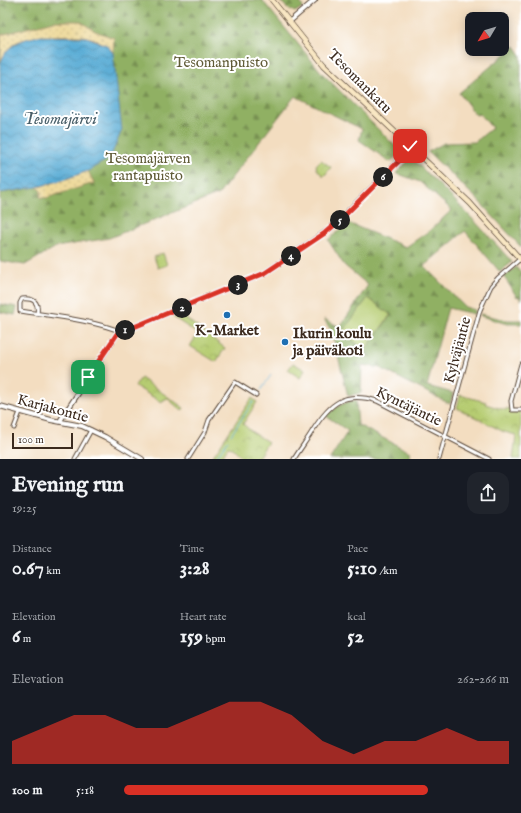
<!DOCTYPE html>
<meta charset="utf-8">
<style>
:root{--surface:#171b24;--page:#20242c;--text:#f1f3f6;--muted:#9ea1a6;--accent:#d93025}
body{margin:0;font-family:"IM FELL English",serif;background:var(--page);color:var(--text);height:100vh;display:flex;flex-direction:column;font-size:15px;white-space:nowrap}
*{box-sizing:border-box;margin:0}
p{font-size:13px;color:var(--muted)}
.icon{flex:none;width:22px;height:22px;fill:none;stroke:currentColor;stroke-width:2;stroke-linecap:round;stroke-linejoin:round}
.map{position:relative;height:459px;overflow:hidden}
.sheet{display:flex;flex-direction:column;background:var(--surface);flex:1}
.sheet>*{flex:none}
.needle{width:26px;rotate:232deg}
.fabs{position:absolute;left:465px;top:12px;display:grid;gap:8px}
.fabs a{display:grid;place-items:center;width:44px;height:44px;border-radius:8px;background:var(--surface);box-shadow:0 2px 10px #0003;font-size:20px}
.scale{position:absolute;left:12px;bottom:10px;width:61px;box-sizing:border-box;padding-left:4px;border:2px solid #3b2a1e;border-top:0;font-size:11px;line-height:14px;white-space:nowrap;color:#3b2a1e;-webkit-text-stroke:3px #fff;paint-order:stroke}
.pin{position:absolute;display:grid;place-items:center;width:34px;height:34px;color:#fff;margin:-17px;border-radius:8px;box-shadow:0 2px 6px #0006}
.km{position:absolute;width:20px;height:20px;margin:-10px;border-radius:50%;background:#222;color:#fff;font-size:11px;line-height:20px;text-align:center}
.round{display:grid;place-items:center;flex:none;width:42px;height:42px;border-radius:12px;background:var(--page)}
.overview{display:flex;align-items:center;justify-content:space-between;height:68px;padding:0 12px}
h1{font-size:22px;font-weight:700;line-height:30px}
.stats{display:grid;grid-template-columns:repeat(3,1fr);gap:6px;height:68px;padding:4px 12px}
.stats div{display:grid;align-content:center}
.stats b{font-size:20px;font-weight:700}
.stats small{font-size:11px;font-weight:400}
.stats p{font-size:11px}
.chart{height:112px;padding:8px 12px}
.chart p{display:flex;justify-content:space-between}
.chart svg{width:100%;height:72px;margin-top:4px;fill:var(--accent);opacity:.7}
ul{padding:0 12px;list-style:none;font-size:13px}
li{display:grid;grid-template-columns:64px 48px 1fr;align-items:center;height:30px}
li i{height:10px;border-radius:5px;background:var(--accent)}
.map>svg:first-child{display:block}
</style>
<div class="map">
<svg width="521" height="459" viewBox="0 0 521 459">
<defs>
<pattern id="forest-firs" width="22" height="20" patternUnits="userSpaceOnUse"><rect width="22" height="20" fill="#90b063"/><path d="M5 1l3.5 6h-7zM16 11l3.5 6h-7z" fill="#778f51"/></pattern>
<pattern id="sand-dots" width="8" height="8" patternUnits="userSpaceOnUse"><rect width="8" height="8" fill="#eeda9e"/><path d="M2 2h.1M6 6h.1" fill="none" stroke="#cdbb88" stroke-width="1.8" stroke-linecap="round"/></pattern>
<pattern id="park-crowns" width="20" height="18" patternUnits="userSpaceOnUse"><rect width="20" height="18" fill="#b6cc71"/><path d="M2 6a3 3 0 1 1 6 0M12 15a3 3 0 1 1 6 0" fill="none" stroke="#9daf61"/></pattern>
<pattern id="water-waves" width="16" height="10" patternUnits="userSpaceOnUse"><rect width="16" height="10" fill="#5badd6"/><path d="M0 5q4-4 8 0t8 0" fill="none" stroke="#4c8dad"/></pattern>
</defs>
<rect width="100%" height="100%" fill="#fff"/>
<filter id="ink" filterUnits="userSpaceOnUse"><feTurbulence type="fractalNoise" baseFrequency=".025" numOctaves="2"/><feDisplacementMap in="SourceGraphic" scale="8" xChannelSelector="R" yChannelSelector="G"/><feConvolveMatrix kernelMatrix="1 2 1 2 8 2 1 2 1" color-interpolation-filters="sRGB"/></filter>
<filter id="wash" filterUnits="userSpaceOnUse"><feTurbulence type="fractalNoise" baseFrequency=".012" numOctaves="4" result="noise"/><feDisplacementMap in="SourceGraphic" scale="16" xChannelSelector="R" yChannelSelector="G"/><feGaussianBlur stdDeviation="0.9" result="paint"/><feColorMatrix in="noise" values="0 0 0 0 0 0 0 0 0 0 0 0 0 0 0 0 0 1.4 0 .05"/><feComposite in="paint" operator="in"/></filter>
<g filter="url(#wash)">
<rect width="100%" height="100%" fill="#f3ddc0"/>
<path fill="#b6cc71" stroke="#787b48" d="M163,253L167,265L158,268L154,257Z
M368,297L391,314L365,350L341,333Z
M293,363L305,370L300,378L288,370Z"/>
<path fill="url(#forest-firs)" stroke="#666d40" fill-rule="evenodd" d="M0,0H262L321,72L401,152L390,162L359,140L362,129L295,96L219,194L109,238L56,247L25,265L0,261V193C31,188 72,182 98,164L1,63L0,64Z
M280,0H301L300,2L303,7L295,12L287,8Z
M515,46L521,55V247L477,199L428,152L444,143L475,142L492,128L480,114L476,115L459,93Z
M411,158C447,191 480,226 512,262L500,272L465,231L424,266L465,307L475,310L474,314L448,308L427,386L453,393L450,404L380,368L362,365L361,393L348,396L332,332L324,319L340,327L368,285L344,265L328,240L348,223L406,247L429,231L452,210L420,182L396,173ZM368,298L391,315L365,350L342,332Z
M516,267L521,273V300L518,296L517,297L504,277Z
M0,304L17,307L15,315L0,312Z
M480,314L507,320H521V324H507L481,316Z
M356,400L358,425L410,452L409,459H330L348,431L326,416C337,406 342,403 356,400Z"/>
<path fill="url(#sand-dots)" stroke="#94825e" d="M53,21H80L95,31L114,38L113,53C107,45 99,40 88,37C76,34 25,36 15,43C8,48 4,55 1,63V35Z
M88,171L94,183L46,198L40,197L41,191L37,187Z"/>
<path fill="url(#park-crowns)" stroke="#787b48" d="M321,160L331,167L325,175H322L317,169L316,165Z
M180,314L225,348L216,362L190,346L198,334L173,317Z
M141,378L184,408L182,411L167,398L161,402L135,386Z
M460,395L486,402L485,404L506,410L507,408L521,413V459H513L516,435L504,432L457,408Z
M252,398L257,402L243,424L252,432L268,442L257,459H243L232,448L228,447L220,459H211Z"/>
<path fill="url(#water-waves)" stroke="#4b6c7a" d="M40,36L87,37L107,45L113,53L122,130L110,158L88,171L63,180L37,187L0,193V64C2,61 3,56 6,52C15,41 27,38 40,36Z"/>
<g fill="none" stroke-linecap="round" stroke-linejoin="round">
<path stroke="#5badd6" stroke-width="1" d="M261,390L271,375
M231,435L253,402
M215,459L228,440"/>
</g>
</g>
<g filter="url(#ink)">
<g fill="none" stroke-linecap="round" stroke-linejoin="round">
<g stroke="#574536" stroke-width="5">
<path id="minor" d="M37,314C39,302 34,298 22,299L20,303V311C51,316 93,320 122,332
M521,364L511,401L512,410H521
M14,428L20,412
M75,459L91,430
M188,459L205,432L209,420L235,382L256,395
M294,459C300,449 307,440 313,430C330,403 344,391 377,401L489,459
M439,459L480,310L491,286L498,278L520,259"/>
</g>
<g stroke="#574536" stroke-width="6">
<path id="tertiary" d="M289,22L315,0
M0,406L51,420L82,426L105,437L142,459
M60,421L117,334L265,273L330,229L412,148"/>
</g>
<g stroke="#574536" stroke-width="6">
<path id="secondary" d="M272,0L324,65L470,203L521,260"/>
</g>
<use href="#minor" stroke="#fff" stroke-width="3"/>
<use href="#tertiary" stroke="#fff" stroke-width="4"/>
<use href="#secondary" stroke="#f9e7c3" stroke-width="4.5"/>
</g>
</g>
<g fill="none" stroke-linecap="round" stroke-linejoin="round" filter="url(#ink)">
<g stroke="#fff" stroke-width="8">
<path id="route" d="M88,377L117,334L265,273L325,233L341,219L412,148L410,146"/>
</g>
<use href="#route" stroke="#d93025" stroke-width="5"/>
</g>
<g fill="#1f6fb2" stroke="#fff" stroke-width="1.5">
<circle cx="227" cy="315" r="4"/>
<circle cx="285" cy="342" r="4"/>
</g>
<g text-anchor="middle" stroke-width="4" stroke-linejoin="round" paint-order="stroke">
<g font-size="15" fill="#605b37" stroke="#fff">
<text x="221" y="67">Tesomanpuisto</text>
<text x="148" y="163">Tesomajärven<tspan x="148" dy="17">rantapuisto</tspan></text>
</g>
<g font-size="15" fill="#3b2a1e" stroke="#fff">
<text transform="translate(360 81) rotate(45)" y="5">Tesomankatu</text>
<text transform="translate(457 350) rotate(-75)" y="5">Kylväjäntie</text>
<text transform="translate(409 406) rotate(26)" y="5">Kyntäjäntie</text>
<text transform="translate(53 408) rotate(15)" y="5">Karjakontie</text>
</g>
<g font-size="15" font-weight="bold" fill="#3b2a1e" stroke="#fff">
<text x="227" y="335">K-Market</text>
<text x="293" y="338" text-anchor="start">Ikurin koulu<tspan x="293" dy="17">ja päiväkoti</tspan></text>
</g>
<g font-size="16" font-style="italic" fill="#485e68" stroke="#fff">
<text x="60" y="124">Tesomajärvi</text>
</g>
</g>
</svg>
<div class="fabs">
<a><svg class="needle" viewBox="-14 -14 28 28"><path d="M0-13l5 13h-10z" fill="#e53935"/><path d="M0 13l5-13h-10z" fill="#9ea1a6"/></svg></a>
</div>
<div class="scale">100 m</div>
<div class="pin" style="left:88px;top:377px;background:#1e9e55"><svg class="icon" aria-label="arrive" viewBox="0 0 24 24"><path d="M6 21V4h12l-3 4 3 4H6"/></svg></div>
<div class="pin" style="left:410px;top:146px;background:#d93025"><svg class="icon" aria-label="check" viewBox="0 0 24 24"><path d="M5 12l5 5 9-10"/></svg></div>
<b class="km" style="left:125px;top:330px">1</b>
<b class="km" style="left:182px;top:308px">2</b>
<b class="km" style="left:238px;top:285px">3</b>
<b class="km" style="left:291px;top:256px">4</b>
<b class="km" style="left:340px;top:220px">5</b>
<b class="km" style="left:383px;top:177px">6</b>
</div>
<section class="sheet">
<div class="overview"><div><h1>Evening run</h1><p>19:25</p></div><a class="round"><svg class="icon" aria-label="share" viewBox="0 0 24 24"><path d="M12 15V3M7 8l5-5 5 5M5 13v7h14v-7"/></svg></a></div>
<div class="stats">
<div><p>Distance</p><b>0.67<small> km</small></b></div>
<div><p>Time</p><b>3:28</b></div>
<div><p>Pace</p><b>5:10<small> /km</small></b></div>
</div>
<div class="stats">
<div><p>Elevation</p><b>6<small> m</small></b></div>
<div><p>Heart rate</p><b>159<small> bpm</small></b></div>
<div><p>kcal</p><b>52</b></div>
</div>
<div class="chart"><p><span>Elevation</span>262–266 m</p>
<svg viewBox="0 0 160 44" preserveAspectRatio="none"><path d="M0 44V30L10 22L20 14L30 14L40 22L50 22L60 14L70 6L80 6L90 14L100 30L110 38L120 30L130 30L140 22L150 30L160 30V44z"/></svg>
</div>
<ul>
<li><b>100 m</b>5:18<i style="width:79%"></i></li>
</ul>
</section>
